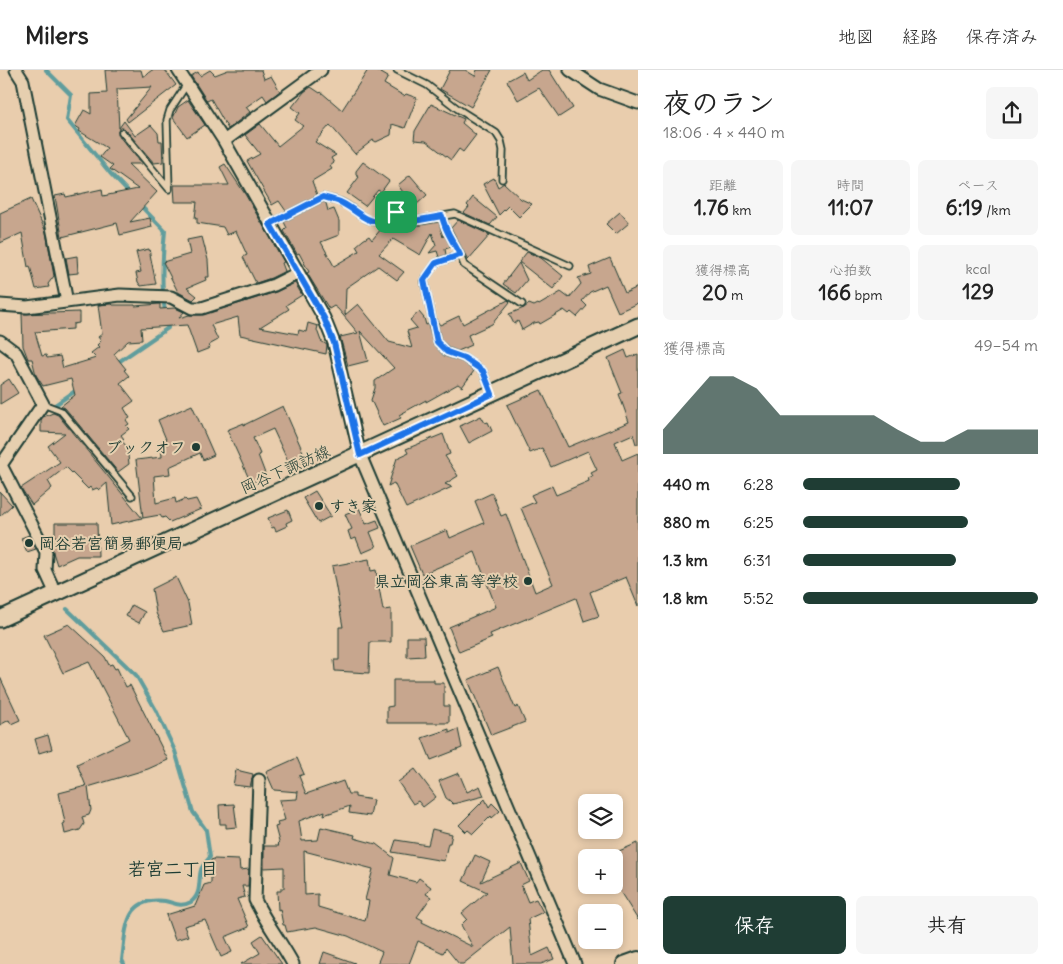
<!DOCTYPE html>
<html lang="ja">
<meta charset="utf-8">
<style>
:root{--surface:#fff;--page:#f6f6f6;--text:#222;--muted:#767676;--line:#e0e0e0;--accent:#1f3d34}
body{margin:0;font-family:Delius,"Klee One",sans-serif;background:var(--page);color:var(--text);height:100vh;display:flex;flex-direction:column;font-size:19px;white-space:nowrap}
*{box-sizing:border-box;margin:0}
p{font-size:16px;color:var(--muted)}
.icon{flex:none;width:28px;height:28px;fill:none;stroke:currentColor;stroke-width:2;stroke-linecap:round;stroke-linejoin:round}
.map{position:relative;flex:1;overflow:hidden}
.panel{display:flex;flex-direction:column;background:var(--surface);width:425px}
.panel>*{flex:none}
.buttons{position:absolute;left:578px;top:724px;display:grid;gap:10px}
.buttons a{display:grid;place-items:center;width:45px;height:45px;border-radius:8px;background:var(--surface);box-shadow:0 2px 8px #0003;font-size:25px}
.pin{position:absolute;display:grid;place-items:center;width:42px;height:42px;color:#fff;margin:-21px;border-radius:10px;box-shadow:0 2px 8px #0006}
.round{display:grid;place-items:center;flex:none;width:52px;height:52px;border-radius:8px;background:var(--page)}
.overview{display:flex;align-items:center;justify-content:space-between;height:85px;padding:0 25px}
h1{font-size:28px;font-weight:700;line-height:38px}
.figures{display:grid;grid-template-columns:repeat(3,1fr);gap:8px;height:85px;padding:5px 25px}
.figures div{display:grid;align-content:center;border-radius:8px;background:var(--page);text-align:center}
.figures b{font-size:21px;font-weight:700}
.figures small{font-size:14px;font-weight:400}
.figures p{font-size:14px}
.chart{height:140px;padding:10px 25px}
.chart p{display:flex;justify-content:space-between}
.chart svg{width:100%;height:90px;margin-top:5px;fill:var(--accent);opacity:.7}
.button{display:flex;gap:10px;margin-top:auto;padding:10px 25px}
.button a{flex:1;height:58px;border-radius:8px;background:var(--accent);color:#fff;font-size:20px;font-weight:700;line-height:58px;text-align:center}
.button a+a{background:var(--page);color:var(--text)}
ul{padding:0 25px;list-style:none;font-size:16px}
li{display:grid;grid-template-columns:80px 60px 1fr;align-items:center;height:38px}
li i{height:12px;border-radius:6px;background:var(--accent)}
header{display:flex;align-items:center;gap:30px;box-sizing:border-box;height:70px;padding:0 25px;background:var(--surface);border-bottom:1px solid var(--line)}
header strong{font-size:24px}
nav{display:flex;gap:28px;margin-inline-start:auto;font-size:18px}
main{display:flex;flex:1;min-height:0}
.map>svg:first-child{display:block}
</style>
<header>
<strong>Milers</strong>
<nav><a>地図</a><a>経路</a><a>保存済み</a></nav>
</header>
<main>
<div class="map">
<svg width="638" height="894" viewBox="0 0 638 894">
<rect width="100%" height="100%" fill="#e9cdad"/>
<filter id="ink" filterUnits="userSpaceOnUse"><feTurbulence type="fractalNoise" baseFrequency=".02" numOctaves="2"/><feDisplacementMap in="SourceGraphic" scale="10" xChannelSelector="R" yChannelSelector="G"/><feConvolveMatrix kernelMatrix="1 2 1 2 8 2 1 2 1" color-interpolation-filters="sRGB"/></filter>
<g filter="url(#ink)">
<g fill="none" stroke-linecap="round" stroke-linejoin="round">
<path stroke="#609d9d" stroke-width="4" d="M46,0L71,25L67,50L110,103L130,124
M140,135L165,161C162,189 161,215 165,242
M117,293L168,258L167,251
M55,335L78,319
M67,539L136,605L156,640L175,681L193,742L206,760L210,787C207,791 202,795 201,800C198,810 202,824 191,832C180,838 175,833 165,831C124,826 126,861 122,890L124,894"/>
</g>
<path fill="#c7a68e" stroke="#1f3d34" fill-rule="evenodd" d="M105,0H141L143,7L152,0H165L176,15L128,52L126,49L152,17L117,19L119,58L124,51L135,66L151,55L158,63L159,71H162L163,92L154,93L125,59L121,58L118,61V65L142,94H128L157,122L130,152L150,148L152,157L120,165L117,153L62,167L55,126L65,124L66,127L102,119L103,126L138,119L110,99L113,96L100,87L107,78L79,61L80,59L75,56L84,40L91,44V24L107,23Z
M210,0L215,5L228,0H261L264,9L271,6L280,21L267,31L263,25L246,37L250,42L228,59L211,29L207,31L191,6L198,2L200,6Z
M368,0H376L388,7L384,14L404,26L406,24L417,28L405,58L392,54L391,65L376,72L373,70L355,84L330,55L315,72L336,85L331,88L334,93L330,96L332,99L312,111L317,125L286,141L279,131L272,135L247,91L260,84L245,65L260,54L278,76L303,56L295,50L300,43L292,37L304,22L311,17L320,23L321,22L342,40Z
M450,0H465L475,6L477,0H492L471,37L440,19Z
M542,0H549L573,38L559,47L539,18L518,30L507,11L523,2L527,10Z
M188,30L205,55L187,67L173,48L178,37Z
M431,34L464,49L462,53L476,65L463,82L459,79L451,90L426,71L414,70L415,61Z
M363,92L389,111L381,122L378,120L365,136L347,123L359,107L356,105V101Z
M225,94L245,124L284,192L282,193L285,201L271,208L256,213L243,187L247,185L236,161L227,165L223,157L197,153V148H195L197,132H175L174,115H229L220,97Z
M410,105L427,125L415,136L411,130L409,131L398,115Z
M494,108L498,117L504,113L521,129L532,134L519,147L508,136L499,145L483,114Z
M473,127L497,147L490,155L464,143L469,137L467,135Z
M31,129L46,162L54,206L48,214L49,217L36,219L30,196L28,197L22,163L0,173V143Z
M323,132L326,133L328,141L334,139L339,151V165L321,172L334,196L359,181L356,176L363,170L369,166L372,170L381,159L400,155L404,158L439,152L443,167L444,165L451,177L445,179L446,185L439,187L437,181L429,183L436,175L432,163L420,185L393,169L379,184L404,202L397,210L378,196L346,218L345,245L358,234L389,272L412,278L407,261L417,258L410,250L419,242L424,248L426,255L428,254L434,275L444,286L462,292L474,301L462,317L458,314L426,332V330L399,345L401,348L383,356L371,330L375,318V311L394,298L360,261L368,291L348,296L340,267L358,263L338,239L334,236L329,239L307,203L309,202L299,183L297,184L284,161L287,158L284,152Z
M620,142L629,153L616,164L606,154Z
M458,150L490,165L468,190L451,158Z
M202,167L208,190L209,207H205L206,210L187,218L197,226L193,230L178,222L163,192L190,184L187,170Z
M149,179L156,214L141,216L138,212L136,203L141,202L136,182Z
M527,182L541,188L563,206L553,219L519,192Z
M77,186L78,203L69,204L66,188Z
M610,188L625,223L638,217V233L618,242L606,215L590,222L582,231L587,236L577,247L571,242L569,244L564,240L540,254L539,252L534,253L522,260L518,251L514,254L509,244L524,238L529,234L534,236L538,234L539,235L561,222L569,228L581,214L578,208L591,204L589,197Z
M519,193L527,210L516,223L503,214Z
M295,213L302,225L286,235L289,239L260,257L298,264L299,260L306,262L308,253L318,256L317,260L321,271L327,275L326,284L240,265L238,247L211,255L218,270L209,275L210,278L197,283L187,255L141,258L142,270L128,271L114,284L126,299L124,300L129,306L120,313L134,331L124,338L130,348L126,350L129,354L126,356L129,359L121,365L124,369L122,371L127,377L129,394L118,402L65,338L61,336L75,325L71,309L43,316L36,305L32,289H28L23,276L22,244L79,242V253L73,254V259L35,262L42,286L46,285L47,288L60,286L63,298L96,288L91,283L99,277L97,275L101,271L98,267L102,264L98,235L112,234L113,235H135V236L160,234V239L175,238L184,242L179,248L189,245H202L276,222Z
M508,230L510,232L492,254L468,265L472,275L458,281L450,278L441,270L437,251L440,255L459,246L463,254Z
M625,280L628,288L638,284V374H636L633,364L615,372L622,390L638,383V536L626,507L590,522L599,546L584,551L576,528L490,564L492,568L459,582L449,557L496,537L475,482L422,504L410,476L447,460L450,468L484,453L475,431L492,423L501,446L506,444L535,522L553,514L521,438L535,432L531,425L552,416L556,425L589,411L588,408L593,406L591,403L597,400L588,381L551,397L542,378L530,383L507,335L541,320L568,377L629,352L619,324L622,323L608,288Z
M9,309L18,323L0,334V315Z
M192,335L214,385L203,390L200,383L169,397L170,404L154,406L156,433L175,428L176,433L185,429L187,431L196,429L201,439L170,452L165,447L162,448L160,445L143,448L136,390L162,387L161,375L168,374L158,350Z
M283,336L307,391L291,398L273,359L253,368L260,384L258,385L266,406L251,413L227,360L244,353V355Z
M53,343L58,345L142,448L111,455L107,413L99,420L97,418L92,420L90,417L88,419L66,397L48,411L52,418L32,435L21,418L60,392L48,376L65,363L41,362V350L43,347Z
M481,346L485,353L488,352L492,361L469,373L460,356Z
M443,364L450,384L445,386L458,406L445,414L452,417L406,438L394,413L388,416L397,388L408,383L406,379Z
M315,421L331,446L318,453L303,428Z
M0,422L12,435L0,446Z
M359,438L366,454L377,450L380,458L370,462L376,477L362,483L356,468L351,470L348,461L352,459L345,444Z
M288,440L292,450L286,453L287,456L276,461L274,457L272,458L268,448Z
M55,453H97L98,486H77L57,495L50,473L55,471Z
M29,465L36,479L27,482L21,468Z
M369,489L371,501L376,500L383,540L391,539V572H370L369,603L335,601L334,590H339V557H343L332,496Z
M176,507L188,533L192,555L164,561L156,543L152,519Z
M132,535L145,542L139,553L126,546Z
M69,554L105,587L109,595L112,594L115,599L117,598L126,617L130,615L168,690L148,699L88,717L91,740L89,745L82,747L84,754L80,760L65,764L63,754L65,753L59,723L86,716L77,694L129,669L89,592L63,603L44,565Z
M407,567H424L425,586L407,587Z
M498,597L515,638L518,636L525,652L491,665L468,610Z
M0,607L20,650L11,654L9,650L0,655Z
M393,610H434V613H444V636H449V653H387V637L393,636Z
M449,659V663L458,659L462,678L431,690L422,668Z
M48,665L52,679L39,683L35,669Z
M297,688L304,704L299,706L306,724L343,711L348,724H355V727L373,730L370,746L349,743L350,736L324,745L325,741L299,751L302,771L318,770L321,757L355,765L354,768L376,774L394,788L390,805L416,812L419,808L431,817L426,824L431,827L417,847L423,850L422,852L473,877L461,855L467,849L462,843L487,822L463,811L475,785L490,792L481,812L521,793L529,811L521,815L528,832L536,829L543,842L528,849L532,886L549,878L554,889L541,894H513L510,857L463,894H459L446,878L443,883L418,871L409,894H377L382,882L348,866L316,857L287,862L285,855H283L280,839L278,840L277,821H281V818H284V797L264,798V776H279L277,774L279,772L275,757L278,756L277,752L285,750L279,730L297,729L298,722L274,720L266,702ZM304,781L373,799L365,830L369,831L365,851L318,837V824L305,825Z
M415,699L436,727L423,737L418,731L413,734L398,712Z
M236,700L253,704L250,717L233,715Z
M459,703L467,722L480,716L484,726L453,734L450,731L446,728L439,711Z
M485,729L489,737L492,733L500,741L492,748L491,746L473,764L468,760L466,762L459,755Z
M234,734L237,757L226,758V754H220L219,735Z
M432,759L452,764L450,773H448L444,791L392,782L396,770L428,775Z
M638,773V850L614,812V783Z
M214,789L239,790L240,800L249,799L248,816H242L245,827L237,829L249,857L225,867L232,882L221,887L205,850L184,856L188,866L175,870L166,845L195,836L204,815L211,813V790Z
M262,865L282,894H241L260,883L253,871Z
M324,882L355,893L354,894H320Z"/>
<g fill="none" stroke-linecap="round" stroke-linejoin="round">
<g stroke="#1f3d34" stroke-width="9">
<path id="service" d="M397,0L427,15L458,39L496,63L501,71L503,80L502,109
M122,62L169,119L167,50L170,40L187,14
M442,146C445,161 454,171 460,185L436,193L424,210L437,272L447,282L464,288L483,301L491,322
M270,154L323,127C329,129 337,130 343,133C365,145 369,162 396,142L414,151L455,144L570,196
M460,185L464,195L522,234
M43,334L61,341L132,426"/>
</g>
<g stroke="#1f3d34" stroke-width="15">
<path id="minor" d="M16,0L23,11L67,232
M178,0L224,71L324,248L334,273L360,385L575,894
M570,0L599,19L638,33
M224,71L321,0
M0,235L27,237L120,225L171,227L192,238H202L274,215L298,203
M0,271L16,283L43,334L1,395L46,482L45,500L56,524
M259,710L255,830C266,853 281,872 293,894"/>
</g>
<g stroke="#1f3d34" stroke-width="18">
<path id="tertiary" d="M624,894L638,889"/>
</g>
<g stroke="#1f3d34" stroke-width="19">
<path id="secondary" d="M0,549L638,256"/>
</g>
<use href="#service" stroke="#e6cfaf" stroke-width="5.5"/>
<use href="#minor" stroke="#e6cfaf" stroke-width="11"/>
<use href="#tertiary" stroke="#e6cfaf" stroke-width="14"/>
<use href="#secondary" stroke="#e6cfaf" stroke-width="15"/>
</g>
</g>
<g fill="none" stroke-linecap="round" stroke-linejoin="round" filter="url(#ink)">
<g stroke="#fff" stroke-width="10">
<path id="route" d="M323,127C329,129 337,130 342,133C365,145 370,162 396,142L414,151L442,146C445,162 453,170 460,185L436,193L424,210L437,272L447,282L464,288L483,301L492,324L360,385L334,273L324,248L270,154Z"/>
</g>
<use href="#route" stroke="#1a73e8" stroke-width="6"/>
</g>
<g fill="#1f3d34" stroke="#e6cfaf" stroke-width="2">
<circle cx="196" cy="377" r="5"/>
<circle cx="319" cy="436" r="5"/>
<circle cx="29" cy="473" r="5"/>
<circle cx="528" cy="511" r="5"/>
</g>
<g text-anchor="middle" stroke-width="4" stroke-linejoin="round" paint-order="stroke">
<g font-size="16" font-weight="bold" fill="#1f3d34" stroke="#e6cfaf" text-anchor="end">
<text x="186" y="383">ブックオフ</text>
<text x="329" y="442" text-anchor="start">すき家</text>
<text x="39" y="479" text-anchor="start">岡谷若宮簡易郵便局</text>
<text x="518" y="517">県立岡谷東高等学校</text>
</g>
<g font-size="16" fill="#1f3d34" stroke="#e6cfaf">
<text transform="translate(285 399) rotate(-24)" y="6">岡谷下諏訪線</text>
</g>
<g font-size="18" font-weight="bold" fill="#1f3d34" stroke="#e6cfaf">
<text x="173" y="805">若宮二丁目</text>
</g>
</g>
</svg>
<div class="buttons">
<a><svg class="icon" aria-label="layers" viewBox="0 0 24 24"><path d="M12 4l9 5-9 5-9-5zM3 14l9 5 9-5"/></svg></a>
<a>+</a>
<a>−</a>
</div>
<div class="pin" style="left:396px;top:142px;background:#1e9e55"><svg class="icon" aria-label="arrive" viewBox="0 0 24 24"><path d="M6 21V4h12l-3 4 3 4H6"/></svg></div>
</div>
<section class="panel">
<div class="overview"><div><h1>夜のラン</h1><p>18:06 · 4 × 440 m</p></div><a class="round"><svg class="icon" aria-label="share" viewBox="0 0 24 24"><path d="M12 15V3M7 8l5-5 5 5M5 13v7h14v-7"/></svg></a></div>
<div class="figures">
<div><p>距離</p><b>1.76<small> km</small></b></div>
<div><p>時間</p><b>11:07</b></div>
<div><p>ペース</p><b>6:19<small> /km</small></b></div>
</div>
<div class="figures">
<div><p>獲得標高</p><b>20<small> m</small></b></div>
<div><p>心拍数</p><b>166<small> bpm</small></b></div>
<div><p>kcal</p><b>129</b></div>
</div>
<div class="chart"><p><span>獲得標高</span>49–54 m</p>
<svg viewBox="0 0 160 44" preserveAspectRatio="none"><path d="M0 44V32L10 19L20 6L30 6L40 12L50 25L60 25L70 25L80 25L90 25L100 32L110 38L120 38L130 32L140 32L150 32L160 32V44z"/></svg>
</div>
<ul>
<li><b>440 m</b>6:28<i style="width:67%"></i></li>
<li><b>880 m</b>6:25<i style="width:70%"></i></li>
<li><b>1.3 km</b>6:31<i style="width:65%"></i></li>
<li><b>1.8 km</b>5:52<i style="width:100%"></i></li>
</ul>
<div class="button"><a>保存</a><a>共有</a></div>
</section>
</main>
